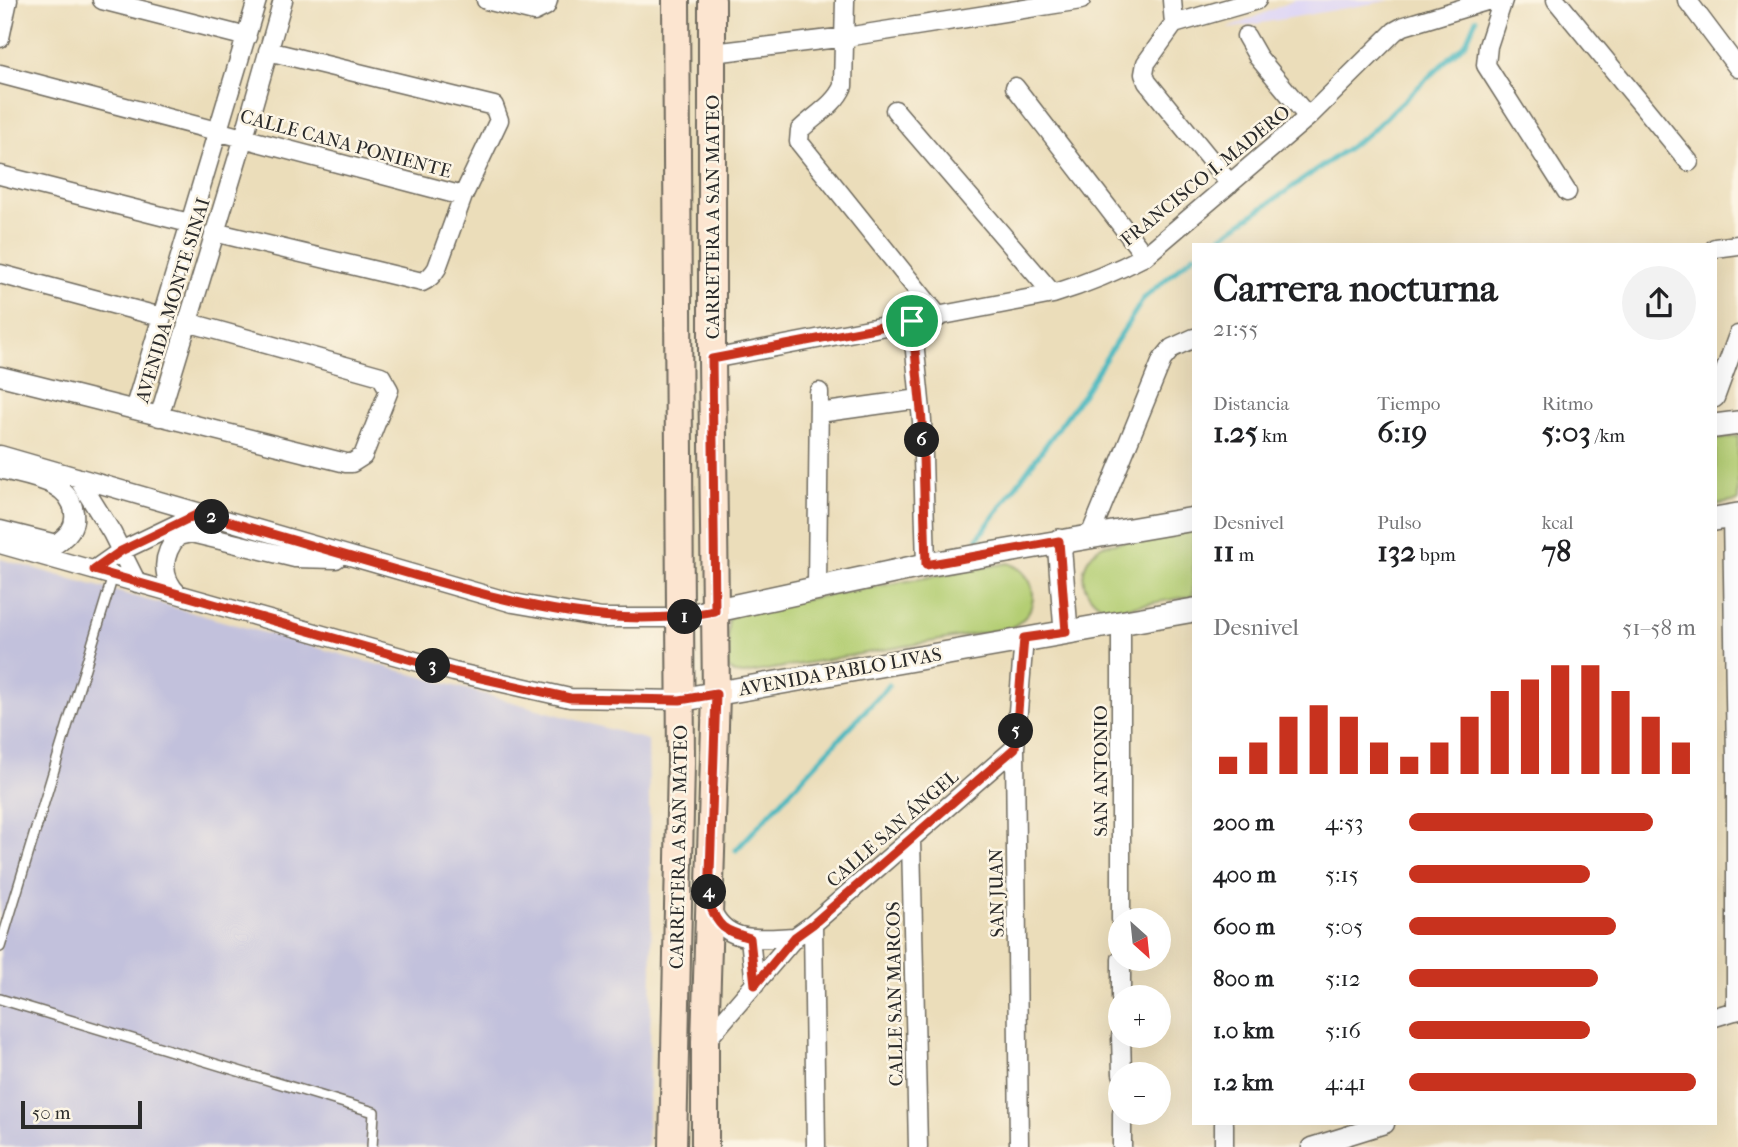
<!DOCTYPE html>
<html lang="es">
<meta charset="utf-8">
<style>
:root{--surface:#fff;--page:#f2f2f2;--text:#202124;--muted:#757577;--accent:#c8321e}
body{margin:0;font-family:"IM FELL French Canon",serif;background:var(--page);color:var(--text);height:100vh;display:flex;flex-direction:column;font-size:26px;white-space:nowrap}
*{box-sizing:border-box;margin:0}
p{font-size:23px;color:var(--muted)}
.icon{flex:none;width:38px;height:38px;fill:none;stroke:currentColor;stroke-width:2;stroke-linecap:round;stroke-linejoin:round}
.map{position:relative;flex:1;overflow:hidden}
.details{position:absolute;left:1192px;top:243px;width:525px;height:882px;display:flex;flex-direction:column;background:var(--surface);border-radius:0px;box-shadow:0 7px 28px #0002}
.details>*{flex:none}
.needle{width:46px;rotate:153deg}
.controls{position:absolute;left:1108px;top:908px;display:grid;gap:14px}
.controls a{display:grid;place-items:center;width:63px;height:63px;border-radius:50%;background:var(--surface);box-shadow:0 7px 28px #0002;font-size:35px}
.scale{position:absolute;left:21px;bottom:18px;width:121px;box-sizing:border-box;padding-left:7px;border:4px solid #2b2b2b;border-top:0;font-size:19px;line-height:24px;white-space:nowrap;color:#2b2b2b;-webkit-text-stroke:5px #fcf5e5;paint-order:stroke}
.pin{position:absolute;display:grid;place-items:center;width:60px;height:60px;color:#fff;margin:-30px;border:4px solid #fff;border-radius:50%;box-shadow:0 2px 7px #0007}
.km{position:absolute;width:35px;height:35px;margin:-18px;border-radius:50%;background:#222;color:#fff;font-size:19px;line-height:35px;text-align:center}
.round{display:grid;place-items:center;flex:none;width:74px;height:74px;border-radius:37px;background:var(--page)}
.summary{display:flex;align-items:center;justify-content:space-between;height:119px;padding:0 21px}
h1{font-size:38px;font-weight:700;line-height:52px}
.figures{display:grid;grid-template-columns:repeat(3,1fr);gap:10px;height:119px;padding:7px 21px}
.figures div{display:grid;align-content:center}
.figures b{font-size:30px;font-weight:700}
.figures small{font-size:19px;font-weight:400}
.figures p{font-size:19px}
.chart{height:196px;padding:14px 21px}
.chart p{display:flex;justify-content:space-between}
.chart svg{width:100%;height:126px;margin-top:7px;stroke:var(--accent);stroke-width:6}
ul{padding:0 21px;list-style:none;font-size:23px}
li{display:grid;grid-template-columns:112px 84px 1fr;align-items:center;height:52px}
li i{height:18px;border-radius:9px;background:var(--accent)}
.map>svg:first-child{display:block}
</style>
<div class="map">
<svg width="1738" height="1147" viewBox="0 0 1738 1147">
<rect width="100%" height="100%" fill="#fcf5e5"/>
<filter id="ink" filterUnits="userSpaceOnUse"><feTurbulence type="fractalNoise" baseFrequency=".0143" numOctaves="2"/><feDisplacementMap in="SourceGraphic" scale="14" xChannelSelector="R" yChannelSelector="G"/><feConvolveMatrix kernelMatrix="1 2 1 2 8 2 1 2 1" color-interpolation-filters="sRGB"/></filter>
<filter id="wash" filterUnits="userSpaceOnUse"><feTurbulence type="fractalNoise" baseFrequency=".00686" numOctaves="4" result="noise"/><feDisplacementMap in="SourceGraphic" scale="28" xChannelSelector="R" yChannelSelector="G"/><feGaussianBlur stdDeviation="1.57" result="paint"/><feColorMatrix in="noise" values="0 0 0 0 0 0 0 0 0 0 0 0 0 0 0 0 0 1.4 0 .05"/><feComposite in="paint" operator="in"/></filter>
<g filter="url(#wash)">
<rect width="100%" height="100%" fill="#ebddba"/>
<path fill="#ddd5f6" d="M1295,0H1392L1227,29Z"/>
<path fill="#c2c1dc" d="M0,559L648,740L652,971L647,1147H0Z"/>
<path fill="#b4ce73" stroke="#707c4f" stroke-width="2" d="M1738,436V501L1715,505V440Z
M1193,530V596L1110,610C1078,598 1074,563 1103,545Z
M1008,563C1040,575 1042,613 1010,628L744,674L734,673L728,668V619L745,610Z"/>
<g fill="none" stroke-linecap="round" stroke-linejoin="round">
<path stroke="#49b8bf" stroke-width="5" d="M1209,245L1368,134L1466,42L1476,19
M978,538L1083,394L1144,298L1194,255
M736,850L889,685"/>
</g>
</g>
<g filter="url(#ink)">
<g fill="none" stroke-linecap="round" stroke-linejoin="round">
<g stroke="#6e695d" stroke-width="12">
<path id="service" d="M0,947L113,576
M0,999L374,1112L372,1147"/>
</g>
<g stroke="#6e695d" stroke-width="21">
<path id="minor" d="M102,0L247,37
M486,0L534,12L546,6L548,0
M845,0L843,86C835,105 814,116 800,130L799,142L939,317
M1172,0L1174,24L1146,63L1144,74L1147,82L1230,184
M1503,0L1488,46L1486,65L1567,192
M1556,0L1689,162
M1687,0L1738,68
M1174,24L1257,0
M1246,36L1258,57L1308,117
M0,38L8,0
M713,53L846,37L1081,0
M0,74L463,196
M1015,87L1145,256
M895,110L1053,294
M0,175L189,223
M214,232L422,282C429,279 433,275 437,268L463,196L499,120L494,106L268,51
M1715,248L1738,245
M0,274L161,317
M912,321L922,421L926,565
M712,359L1053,294C1085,284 1115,272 1145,256L1308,117L1395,31L1404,26L1490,0
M0,376L346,463H352L363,456L389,390L381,376L187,322
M1715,398L1738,335
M134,410L257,0
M819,413L919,399
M159,417L244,137L283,0
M0,455L513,603L601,618H680
M0,469C26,477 71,480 74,513C76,528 67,536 56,544L0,530
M77,477L112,533L137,583
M1732,516L1736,757V1011
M1089,538L1162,360L1172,348L1194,338
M0,544L454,672L570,698L679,700
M94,570L121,551L200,513
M817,588L819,392
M178,594C160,577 162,554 178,536L191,533L295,558L336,559
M1121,622V920
M911,840L918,1147
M711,908C725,946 762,938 795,937
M813,924L816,1147
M750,938L755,985
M1121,959V998
M1715,1017L1738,1010
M1121,1036L1122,1074
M705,1042L795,937L813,924L1015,748
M1122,1113V1147
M1224,1124V1147
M1019,1147L1015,748L1024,638
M1311,1147L1385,1124"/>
</g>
<g stroke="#6e695d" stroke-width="26">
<path id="tertiary" d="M1715,426L1738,423
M1715,519L1738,515
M1059,541L1066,631
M680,618L926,565L1194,519
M679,700L1194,610"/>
</g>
<g stroke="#6e695d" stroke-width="30">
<path id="secondary" d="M673,1147L681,763L676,0
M705,1147V1042L716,694L712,359V0"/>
</g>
<use href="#service" stroke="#fff" stroke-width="9"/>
<use href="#minor" stroke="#fff" stroke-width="18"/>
<use href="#tertiary" stroke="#fff" stroke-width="23"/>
<use href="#secondary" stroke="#fce5d0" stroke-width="26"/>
</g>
</g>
<g fill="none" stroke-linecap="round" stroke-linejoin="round" filter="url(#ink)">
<g stroke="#fff" stroke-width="14">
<path id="route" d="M912,321L922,421L926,565L1059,541L1066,632L1024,638L1015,748L813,924L795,937L755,985L750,938C724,930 719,929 709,903L716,694L680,700L570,698L454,672L94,570L121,551L200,513C270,533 340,554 410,574C511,602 610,632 715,611L712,359Z"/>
</g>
<use href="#route" stroke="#c8321e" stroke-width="9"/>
</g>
<g text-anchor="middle" stroke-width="5" stroke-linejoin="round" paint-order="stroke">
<g font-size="19" fill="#2b2b2b" stroke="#fcf5e5">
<text transform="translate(346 143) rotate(15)" y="7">CALLE CANA PONIENTE</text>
<text transform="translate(1205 175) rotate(-39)" y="7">FRANCISCO I. MADERO</text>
<text transform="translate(712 217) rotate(-90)" y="7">CARRETERA A SAN MATEO</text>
<text transform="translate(172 300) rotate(-73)" y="7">AVENIDA MONTE SINAI</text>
<text transform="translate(840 671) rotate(-10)" y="7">AVENIDA PABLO LIVAS</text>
<text transform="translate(1100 771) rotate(-90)" y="7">SAN ANTONIO</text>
<text transform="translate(892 828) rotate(-41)" y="7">CALLE SAN ÁNGEL</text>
<text transform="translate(678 847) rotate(-89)" y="7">CARRETERA A SAN MATEO</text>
<text transform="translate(996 893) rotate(-91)" y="7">SAN JUAN</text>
<text transform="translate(894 994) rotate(-91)" y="7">CALLE SAN MARCOS</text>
</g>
</g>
</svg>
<div class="controls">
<a><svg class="needle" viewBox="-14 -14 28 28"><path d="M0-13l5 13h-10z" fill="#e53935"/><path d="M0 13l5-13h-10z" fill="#757577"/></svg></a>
<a>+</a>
<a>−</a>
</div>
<div class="scale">50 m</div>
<div class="pin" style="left:912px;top:321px;background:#1e9e55"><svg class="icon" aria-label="arrive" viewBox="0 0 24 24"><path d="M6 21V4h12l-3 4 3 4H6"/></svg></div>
<b class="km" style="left:685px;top:617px">1</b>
<b class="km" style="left:212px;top:517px">2</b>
<b class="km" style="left:433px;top:666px">3</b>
<b class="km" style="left:709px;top:892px">4</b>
<b class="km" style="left:1016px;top:731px">5</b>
<b class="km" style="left:922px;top:440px">6</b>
<section class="details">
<div class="summary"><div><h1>Carrera nocturna</h1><p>21:55</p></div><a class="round"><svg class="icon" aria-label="share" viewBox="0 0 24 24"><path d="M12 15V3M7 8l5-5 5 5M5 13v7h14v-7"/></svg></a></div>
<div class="figures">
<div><p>Distancia</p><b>1.25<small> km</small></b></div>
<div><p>Tiempo</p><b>6:19</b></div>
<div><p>Ritmo</p><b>5:03<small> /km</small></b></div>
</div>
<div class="figures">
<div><p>Desnivel</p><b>11<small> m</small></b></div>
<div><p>Pulso</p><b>132<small> bpm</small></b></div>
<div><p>kcal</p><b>78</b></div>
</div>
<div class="chart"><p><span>Desnivel</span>51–58 m</p>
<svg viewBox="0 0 160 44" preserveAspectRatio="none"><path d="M5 44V38M15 44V33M25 44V24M35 44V20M45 44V24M55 44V33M65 44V38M75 44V33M85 44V24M95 44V15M105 44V11M115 44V6M125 44V6M135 44V15M145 44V24M155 44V33"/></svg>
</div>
<ul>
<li><b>200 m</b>4:53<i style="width:85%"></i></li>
<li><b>400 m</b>5:15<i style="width:63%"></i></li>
<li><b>600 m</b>5:05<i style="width:72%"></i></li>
<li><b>800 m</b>5:12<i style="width:66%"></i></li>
<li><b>1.0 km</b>5:16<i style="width:63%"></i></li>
<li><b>1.2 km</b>4:41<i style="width:100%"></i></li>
</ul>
</section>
</div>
